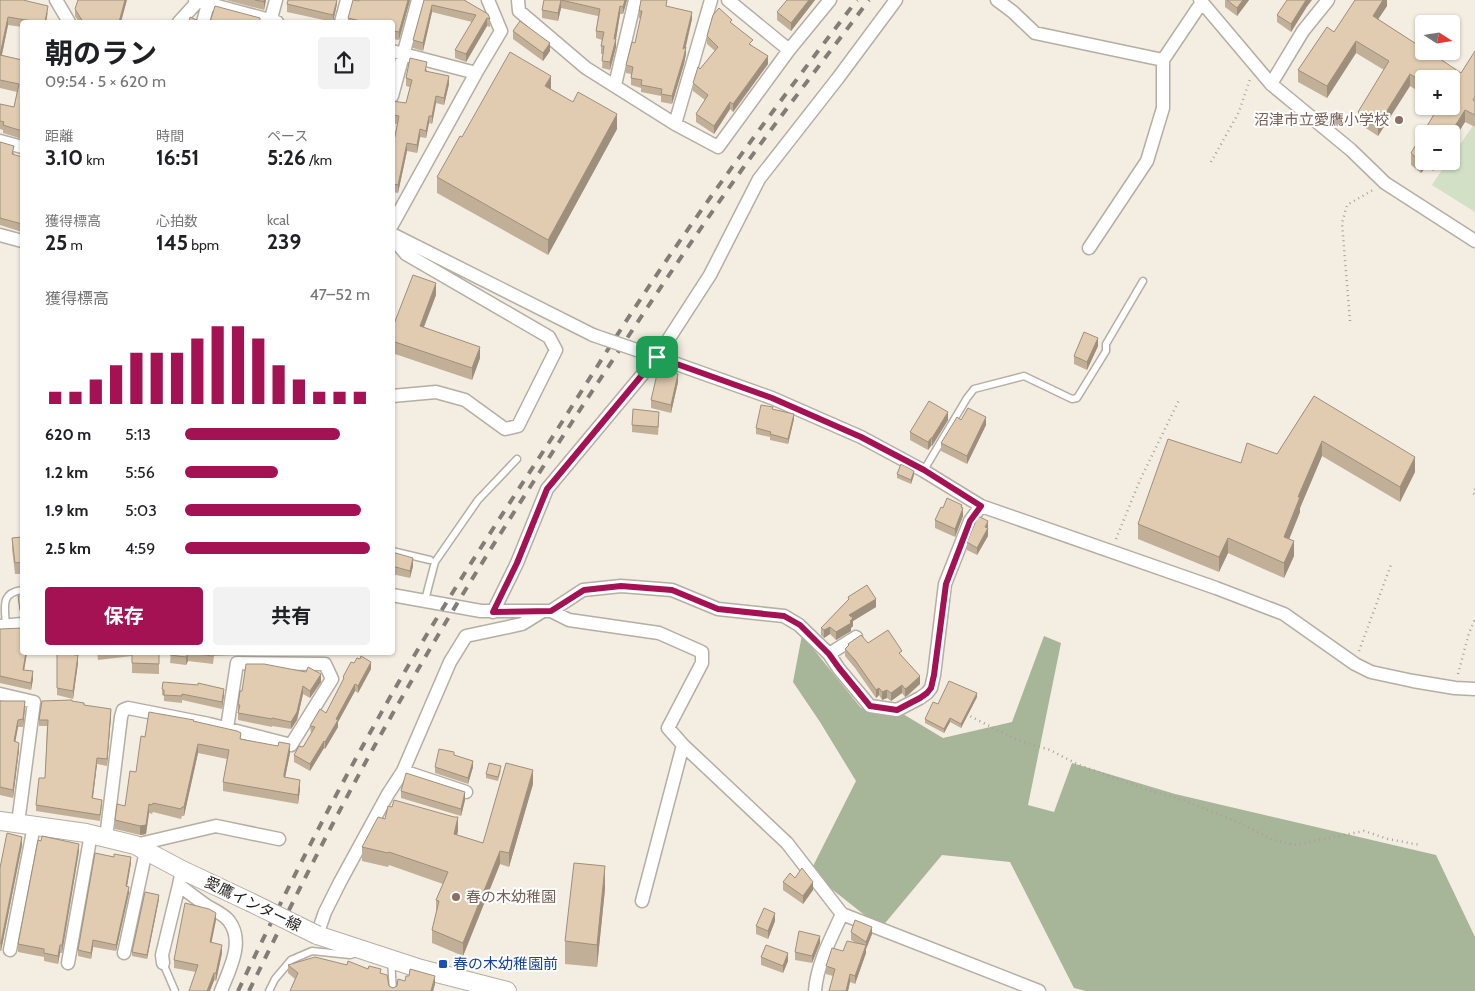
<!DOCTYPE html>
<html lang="ja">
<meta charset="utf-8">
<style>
:root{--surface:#fff;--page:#f2f2f2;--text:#202124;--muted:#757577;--accent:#a41253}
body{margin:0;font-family:Cabin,"Noto Sans JP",sans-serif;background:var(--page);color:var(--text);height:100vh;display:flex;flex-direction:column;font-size:19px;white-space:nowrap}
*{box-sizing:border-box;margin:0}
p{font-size:16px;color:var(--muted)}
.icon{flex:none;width:28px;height:28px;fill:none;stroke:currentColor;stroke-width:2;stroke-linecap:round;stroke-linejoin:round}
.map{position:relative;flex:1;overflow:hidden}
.sheet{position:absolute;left:20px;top:20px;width:375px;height:635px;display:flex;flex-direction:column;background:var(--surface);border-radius:5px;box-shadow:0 1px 4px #0004}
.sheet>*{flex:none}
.needle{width:32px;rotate:102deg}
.controls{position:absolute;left:1415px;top:15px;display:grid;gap:10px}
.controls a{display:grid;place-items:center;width:45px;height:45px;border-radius:5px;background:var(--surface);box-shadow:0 1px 4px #0004;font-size:25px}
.pin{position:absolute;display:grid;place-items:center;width:42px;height:42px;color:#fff;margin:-21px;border-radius:10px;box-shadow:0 2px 8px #0006}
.round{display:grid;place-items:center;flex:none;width:52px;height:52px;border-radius:5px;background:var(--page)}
.headline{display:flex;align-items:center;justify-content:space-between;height:85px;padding:0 25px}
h1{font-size:28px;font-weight:700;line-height:38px}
.stats{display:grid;grid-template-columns:repeat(3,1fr);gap:8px;height:85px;padding:5px 25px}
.stats div{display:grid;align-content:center}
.stats b{font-size:21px;font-weight:700}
.stats small{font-size:14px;font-weight:400}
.stats p{font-size:14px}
.chart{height:140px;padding:10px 25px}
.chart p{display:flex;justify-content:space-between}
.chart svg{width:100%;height:90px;margin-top:5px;stroke:var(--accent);stroke-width:6}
.primary-button{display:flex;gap:10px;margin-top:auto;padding:10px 25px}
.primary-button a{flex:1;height:58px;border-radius:5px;background:var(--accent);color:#fff;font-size:20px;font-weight:700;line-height:58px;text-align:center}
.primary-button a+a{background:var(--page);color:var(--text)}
ul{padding:0 25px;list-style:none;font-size:16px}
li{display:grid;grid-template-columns:80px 60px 1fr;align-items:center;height:38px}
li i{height:12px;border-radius:6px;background:var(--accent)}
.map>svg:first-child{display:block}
</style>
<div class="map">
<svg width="1475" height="991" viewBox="0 0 1475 991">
<rect width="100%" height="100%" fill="#f4ede2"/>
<path fill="#d2e0c5" d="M1475,123V212L1432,185L1448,161H1451V157Z"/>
<path fill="#a7b599" d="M802,635L861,708L903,714L943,738L1012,722L1044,636L1061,643L1028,805L1054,812L1072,763L1175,794L1436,855L1475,937V991H1086L1074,988L1010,862L942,855L881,928L810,872L856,781L820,722L793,682Z"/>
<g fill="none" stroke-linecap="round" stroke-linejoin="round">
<g stroke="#b4aea3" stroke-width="9">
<path id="service" d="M924,470L967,398L974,389L1024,376L1072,399L1077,398L1106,351V344L1143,281
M392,551L430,560
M425,600L435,562L478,500L517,459
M6,626C5,607 0,593 22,590
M391,960L393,991
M163,963L175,991
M269,991L275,979L291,960L312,951L350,955L357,953"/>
</g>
<g stroke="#b4aea3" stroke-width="15">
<path id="minor" d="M56,0L69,22
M195,0L277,22
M518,0L519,11L586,68L675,124L718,147L789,50
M728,0L789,50L830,0
M997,0L1013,12L1035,33L1163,60
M1200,0L1271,84L1351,150L1385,183L1475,241
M179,22L199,0
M203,22L208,4
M270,22L276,0
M341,22L347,0
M392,51L476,73
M1271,84L1303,31L1328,0
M615,85L635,0
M392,96L418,0
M675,124L711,0
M0,141L22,147
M392,225L476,73L501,31L488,0
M392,234L593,335
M0,235L22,241
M392,237L406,254L549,337L556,350L518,426L505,429L465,400L436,392L392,396
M1089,248L1147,161L1163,108V60L1202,2
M657,357L772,398L861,437L924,471L981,506L1216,588L1284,614L1355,664L1371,672L1413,681L1455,688L1475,689
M392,595L481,611H551L583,590L621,586L672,590L718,609L784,616L799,625L829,654L839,669L870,706L897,710L920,698L927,693L931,688L934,675L945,584L970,521L981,506
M551,611L569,620L659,633L702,652V663L668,728L683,745L787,843L842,914L1039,991
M493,612L517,563L547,489L657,357L710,275L759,179L838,78L896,0
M0,626L22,624
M829,654L856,637
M0,694L34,702L18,823
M403,771L466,792
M106,838L121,717L123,710L128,708L209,724L291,745L332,679L325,664L237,663L227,728
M135,845L216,826L279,839
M182,870L179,885C188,892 197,899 207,906C214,910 225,915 229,921C245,942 229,970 221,991
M642,901L683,745
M317,935L325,912L340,882L388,794L403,771L450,662L466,636L522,624L543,611
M10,950L34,826
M124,953L146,851
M68,963L91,834
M163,963L162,955L179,885
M815,991C817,964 831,938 842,914"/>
</g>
<g stroke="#b4aea3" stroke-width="20">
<path id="secondary" d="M0,821L86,833L135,845L182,870L250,902
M317,935L421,969L507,991"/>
</g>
<path stroke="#a7a199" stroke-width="2.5" stroke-dasharray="1 4" stroke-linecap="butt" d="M1211,162L1239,112L1250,79
M1350,321L1342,223L1347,205L1373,190
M1475,489L1473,493L1475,495
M1116,539L1140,480L1179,400
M1359,651L1392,562
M1458,674L1469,633L1475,619
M966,714L1015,739L1050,750L1079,765L1145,789L1186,801L1242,824L1273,840L1294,845L1364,831L1388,839L1420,845"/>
<use href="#service" stroke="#fff" stroke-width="6"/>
<use href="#minor" stroke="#fff" stroke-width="12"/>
<use href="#secondary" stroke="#fff" stroke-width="18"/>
<path stroke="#827d76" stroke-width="4" stroke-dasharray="9 9" stroke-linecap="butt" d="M238,991C281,901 326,811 375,724C428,628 488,536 548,444C587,383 625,321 666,261C727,172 791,86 857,0
M249,991C298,891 348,790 404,694C461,593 524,496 587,399C643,314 699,228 759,146C795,97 832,49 869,0"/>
<g stroke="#b4aea3" stroke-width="15" stroke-linecap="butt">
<path id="minor-bridge" d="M593,335L657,357"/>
</g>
<g stroke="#b4aea3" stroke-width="20" stroke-linecap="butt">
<path id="secondary-bridge" d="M250,902L317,935"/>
</g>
<use href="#minor-bridge" stroke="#fff" stroke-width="12"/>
<use href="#secondary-bridge" stroke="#fff" stroke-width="18"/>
</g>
<path fill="#c2af98" d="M0,0L48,13L46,22H22V27L8,25L2,55L22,60V139L3,133V130L0,129V104L14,107L17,92L0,88Z
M226,0H266L264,10Z
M337,0V4L333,22L287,12V4Z
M410,0L399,40L392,39V22H348V18L359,1Z
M424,0H466V1L490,19V27L487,26L466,62L455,58V50L472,22L432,12L423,51L413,48V40Z
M544,0H627L623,14H620L616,39V47L610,70L602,68L603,54H601V46L602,40L596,38V31L598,16L561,8L558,21L542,18V10Z
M787,0H815L791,31L777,20V12Z
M1225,0H1249L1237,16L1225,7Z
M1355,0H1387V6L1378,19L1424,49V51H1428L1461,73L1475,51V127L1465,122L1451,144V134H1424V161H1440L1433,171L1426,167L1421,173L1411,165V153L1439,106H1451V79H1424V95L1410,86L1378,136L1358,123V112L1384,70L1356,53L1327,98L1298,82V70L1327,27L1334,32Z
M668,6L692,19L686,47V54L684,64L672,104L661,102V96L641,92V88L631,85V74L626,73V65L635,43L641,19L639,18V11Z
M1306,8L1291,32L1277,22V15Z
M75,9L121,22H79L75,16Z
M732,23L768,64L733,112L730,109L714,134L696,122V114L705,100L693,91V83L700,69L715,51L707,44V36Z
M513,31L550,51L543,61L513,39Z
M427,69V71L449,84L444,105L436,103L432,124L429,123L426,138L420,137L417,153L407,151L398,193L393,192L392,195V146H393L397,124L392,123V101L406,103L410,87L406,86V78Z
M551,89L617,129L548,255L437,193V177L462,137Z
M0,142L14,153V155L22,157V232L0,225Z
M436,295L424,327L480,358L472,380L392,353V329Z
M1098,346L1087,370L1074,364V356Z
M678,382L671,413L651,408V400Z
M1314,396L1415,472L1400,502L1322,456L1300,508V512L1289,539L1294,556L1284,578L1228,553L1219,572L1138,539V524L1241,463L1277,454Z
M773,409L794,419L788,444L770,440V437L756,434V428Z
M659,420L658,435L632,432V425Z
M948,420L932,446H931L928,450L910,440V432Z
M961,420L986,425L967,464L941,451V443Z
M897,474L914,475L911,484L897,478Z
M943,508H962L963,516L955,537L935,528V520Z
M988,529V536L977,555L967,550V542Z
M22,537V574H15L12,549V538Z
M392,552L413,566L410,578L392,574Z
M18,596H22V614H20Z
M848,597L876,607L853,621V626L851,628V631L836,640L830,634L824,638L821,635V628L848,600Z
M0,629L22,652H32V653L27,654L24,670L33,679L31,690L0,683Z
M868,643L902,656L920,684L908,695L905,697L902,693L891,701L887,698L882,700L879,695L876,698L855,668L845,656V649L848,646V644Z
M57,652L74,655L78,663L73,699L57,695Z
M97,652H159V674L132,673V656L98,660Z
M171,652H330L214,656L213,664L188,661L186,665L170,663Z
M371,669L358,693L355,691L338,722V727L325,749L324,748L310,771L294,762V755L303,747L311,733L310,726L326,713L343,681V677Z
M321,682L310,698L303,694L297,720L291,729L272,726V727L238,720V705L242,691Z
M162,689L224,695L222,709L182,700V703L164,701V696L162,695Z
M977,697L961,728L950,722L944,733L925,723V719L938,704Z
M0,701L25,708L23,727H18L15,742L19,750L13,798L0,795Z
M72,701L111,716L107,766L97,764L93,798L102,806L100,821L36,811V805L45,778L47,726H39V720Z
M194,721L241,739L290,753L285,777L300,789L298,804L223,791V782L227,759L198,753L184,816H182L181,819L153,812L152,814L149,813L146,834L140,835L115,829V820L125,806L136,772Z
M435,767H473L468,784L435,773Z
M501,770L498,781L486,778V774Z
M533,784L509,867L500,864L463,956L432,943V930L436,913V900L443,884L389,865L388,867L362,861V847L385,819L458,831L457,835L483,843Z
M401,791L465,800L461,816L401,798Z
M22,845L1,951H0V868Z
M79,851L62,953H60L58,964L44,961V957L18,952V944Z
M131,863L127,886L129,893L116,951L93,947L91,959L78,956V950Z
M795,878L813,890L803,904L783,890V882Z
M605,889L597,967L565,964V941Z
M159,899L147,959L132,956V952Z
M216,920L211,942L222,953L216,981L196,972L174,968V960Z
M775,921L768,939L756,934V926Z
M851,932L872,934L866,949V953L855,984L850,982L848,991H829L833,976L826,974V966L843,951L856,943L851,940Z
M820,943L812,963L795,960V952Z
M761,957L788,961L783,973L761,965Z
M288,965H347L368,969L381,973L389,986L393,988L405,981L435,984L433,991H290L295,979L288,973Z"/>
<path fill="#9e8f7c" d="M125,0H127L121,22H119Z
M264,0H266L264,10Z
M337,0V4L333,22V15Z
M408,0H410L399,40V32Z
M561,0V8L558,21V13Z
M625,0H627L623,14V7Z
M809,0H815L791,31V23Z
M1243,0H1249L1237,16V8Z
M1306,0H1312L1306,8L1291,32V24Z
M1383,0H1387V6L1373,27V16Z
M432,5V12L423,51V43Z
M48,6L46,22H45Z
M620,6V14L616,39V47L610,70V62Z
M692,12V19L683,57V49Z
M8,17V25L0,63V55Z
M487,18V26L466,62V54Z
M1356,41V53L1327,98V86Z
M550,43V51L543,61V53Z
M686,47V54L684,64L672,104V96Z
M768,56V64L733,112V104Z
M1410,74V86L1378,136V125Z
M449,76V84L444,105V98Z
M551,76V91L545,86Z
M436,96V103L432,124V116Z
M730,102V109L714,134V126Z
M1465,110V122L1451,144V134H1450Z
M617,114V129L548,255V240Z
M429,116V123L426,138V131Z
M420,129V137L417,153V145Z
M407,143V151L398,193V185Z
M1424,158V161H1426V167L1421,173V162Z
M1433,161H1440L1433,171Z
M436,283V295L420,337V326Z
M1098,338V346L1087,370V362Z
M480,347V358L472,380V368Z
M678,374V382L671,413V405Z
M948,412V420L932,446V438Z
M794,414V419L788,444V439Z
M986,417V425L967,464V456Z
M931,438V446L928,450V442Z
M1322,441V456L1300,508V512L1284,552V537L1298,497Z
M1415,457V472L1400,502V487Z
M914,471V475L911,484V480Z
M962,505V512L963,508V516L955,537V529Z
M988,521V536L977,555V548Z
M1228,538V553L1219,572V557Z
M1294,541V556L1284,578V563Z
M413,558V566L410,578V571Z
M876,599V607L853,621V626L851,628V631L836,640V632L849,615Z
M830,627V634L824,638V630Z
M26,652H27L23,677V670Z
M188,653V661L186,665V657Z
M78,655V663L73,699V691Z
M371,662V669L358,693V686Z
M33,671V679L31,690V683Z
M321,674V682L310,698V691Z
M920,676V684L908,695L905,697V689Z
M355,684V691L338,722V727L325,749V742L336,719Z
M902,685V693L891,701V693Z
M303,686V694L297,720L291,729V722Z
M879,688V695L876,698V690Z
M224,689V695L222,709V702Z
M887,690V698L882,700V692Z
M977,693V697L961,728V724Z
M25,701V708L23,727V719Z
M111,709V716L107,766V759Z
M950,718V722L944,733V729Z
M18,720V727L14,749V741Z
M324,741V748L310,771V764Z
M19,743V750L13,798V790Z
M198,744V753L184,816V807Z
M290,744V753L284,783V774Z
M97,758V764L92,804V798Z
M473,761V767L468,784V778Z
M533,770V784L509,867V853Z
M300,780V789L298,804V795Z
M465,792V800L461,816V809Z
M149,804V813L146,834L140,835V826Z
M458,817V831L454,847V834Z
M22,837V845L1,951V943Z
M79,844V851L62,953V945Z
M500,851V864L463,956V943Z
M131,857V863L126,892V886Z
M605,866V889L597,967V945Z
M813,882V890L803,904V896Z
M129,887V893L116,951V945Z
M159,895V899L147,959V955Z
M216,913V920L210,950V942Z
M775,913V921L768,939V931Z
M872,927V934L866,949V953L855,984V976L866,946V942Z
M820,936V943L812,963V956Z
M93,940V947L91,959V953Z
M60,945V953L58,964V956Z
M222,945V953L216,981V973Z
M788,953V961L783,973V966Z
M214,973V981L210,991H207Z
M850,974V982L848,991H846Z
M435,976V984L433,991H431Z"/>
<path fill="#e1ccb1" stroke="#9e8f7c" d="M0,0H23L48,6L45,22H31L32,21L8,17L0,55L22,60V131L3,125L4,122L0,121V104L14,107L19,84L0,80Z
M78,0H125L119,22H83L75,9Z
M255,0H264V2Z
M288,0H337L333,15L287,4Z
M353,0L359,1V0H408L399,32L392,31V22H365L348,18Z
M424,0H464L488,14L490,19L487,18L466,54L455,50L476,15L432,5L423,43L413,40Z
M544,0H625L623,7L620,6L614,39H616L610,62L602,61L604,46H601L604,32L596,31L600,9L561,0L558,13L542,10Z
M641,0H667L666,6L692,12L683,49L686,47L684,56L672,96L661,94L662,89L641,85L642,80L631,78L633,67L626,65L632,42L635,43L642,11H639Z
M787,0H809L791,23L777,12Z
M1227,0H1243L1237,8Z
M1287,0H1306L1291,24L1277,15Z
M1355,0H1383L1373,16L1424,49V51H1428L1461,73L1475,51V96L1473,100L1475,101V115L1465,110L1450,134H1424V158L1421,162L1411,153L1439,106H1451V79H1424V83L1410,74L1378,125L1358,112L1389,61L1356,41L1327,86L1298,70L1327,27L1334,32Z
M215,6L260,18V21L266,22H210Z
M719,8L732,20L730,22L753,40L749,44L768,56L733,104L730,102L714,126L696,114L708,95L693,83L698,67L700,69L718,47L707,36L713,15Z
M190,17L201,22H206H189Z
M520,21L550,43L543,53L513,31Z
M510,52L551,76L545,86L573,102L578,92L617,114L548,240L437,177L460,136L462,137Z
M410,58L427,62L425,71L449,76L444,98L436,96L432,116H429L426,131L420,129L417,145L407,143L398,185L393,184L392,188V146H393L399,116L392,115V101L406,103L412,80L406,78Z
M0,142L14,146L12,154L22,157V224L0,218Z
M413,275L436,283L420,326L480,347L472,368L392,341V329Z
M1084,332L1098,338L1087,362L1074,356Z
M658,370L678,374L671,405L651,400Z
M1314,396L1415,457L1400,487L1322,441L1298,497H1300L1284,537L1294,541L1284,563L1228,538L1219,557L1138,524L1168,439L1241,463L1247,443L1277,454Z
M929,401L948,412L932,438H931L928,442L910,432Z
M761,405L773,407L772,409L794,414L788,439L770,434L771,432L756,428Z
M968,408L986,417L967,456L941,443L957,417L961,420Z
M633,409L659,412L658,427L632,425Z
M901,464L914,471L911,480L897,474Z
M947,498L962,505L961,507L963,508L955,529L935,520L941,507L943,508Z
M978,516L988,521L985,527L988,528L977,548L967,542Z
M22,537V562L15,563L12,538Z
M392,552L413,558L410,571L392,566Z
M867,585L876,599L849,615L853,618L850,621L851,623L836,632L830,627L824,630L821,628L849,599L848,597Z
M18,596H22V610H20Z
M22,628V652H26L23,670L33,671L31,683L0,676V629Z
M888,630L902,651L899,653L920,676L908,687L905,689L902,685L891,693L887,690L882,692L879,688L876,690L855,660L845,649L849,645L848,644L861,635L868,643Z
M57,652H74V655H78L73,691L57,688Z
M132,652H159V664L132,663Z
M171,652H213V656L188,653L186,657L170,655Z
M361,656L371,662L358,686L355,684L336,719L338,720L325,742L324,741L310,764L294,755L299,746L303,747L315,727L310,726L320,709L326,713L344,678L343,677L351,662L354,663L357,658L360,659Z
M246,664H264L306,672L308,667L321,674L310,691L303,686L297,712L291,722L272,718V719L238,713L240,705H238L240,691H242Z
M949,681L977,693L961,724L950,718L944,729L925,719L933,702L938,704Z
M163,682L198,685V683L224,689L222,702L182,694V696L164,695V690L162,689Z
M72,700V701L84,703V705L111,709L107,759L97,758L92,798L102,800L100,815L36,805L39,778H45L48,720H39L42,701Z
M0,701H25L23,719L18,720L14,741L19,743L13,790L0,787Z
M149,712L194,720L193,721L237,731L241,733L240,739L278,746L279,742L290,744L284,774V777L300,780L298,795L223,782L229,750L198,744L184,807H182L181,809L153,803L152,805L149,804L146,825L140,826L115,820L117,804L125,806L130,771L136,772L141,736L145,737Z
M439,749L454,752V755L473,761L468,778L435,767Z
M489,763L501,766L498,777L486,774Z
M506,763L533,770L509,853L500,851L463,943L432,930L439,901L436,900L448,872L389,852L388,853L362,847L378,817L385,819L388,806L392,807L394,800L454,817H458L454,834L483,843Z
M406,773L465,792L461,809L401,791Z
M7,833L22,837L1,943H0V868Z
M42,836L79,844L62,945H60L58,956L44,953V949L18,944L38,840L41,841Z
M95,853L114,857V854L131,857L126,886L129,887L116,945L93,940L91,953L78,950Z
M574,863L605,866L597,945L565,941Z
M802,868L813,882L803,896L783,882L790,873L795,878Z
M145,892L159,895L147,955L132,952Z
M185,903L209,909L216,913L210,942L222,945L216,973H214L207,991H189L198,965L174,960Z
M764,908L775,913L768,931L756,926Z
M855,920L872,927L866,942L851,932Z
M799,931L820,936L812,956L795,952Z
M847,941L866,945L855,976L850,974L846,991H829L835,969L826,966L832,948L843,951Z
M766,945L788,953L783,966L761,957Z
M315,957L347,965L348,961L368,969L369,966L381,969L380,973L387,975L389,986L393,988L397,986L398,979L405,981L406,976H409L410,969L435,976L431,991H290L298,973L288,965Z"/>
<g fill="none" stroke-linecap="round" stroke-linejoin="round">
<g stroke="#fff" stroke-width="10">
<path id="route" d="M657,357L772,398L861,437L924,470L981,506L970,521L946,584L934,675L931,688L927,693L920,698L897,710L870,706L839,668L829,654L800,625L784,616L718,609L672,590L621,586L584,590L551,611L493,612L517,563L547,489Z"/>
</g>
<use href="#route" stroke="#a41253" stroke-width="6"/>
</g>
<g fill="#8d6e63" stroke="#fff" stroke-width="2">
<circle cx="1399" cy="120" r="5"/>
<circle cx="456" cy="897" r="5"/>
</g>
<rect fill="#1a4fb4" stroke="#fff" stroke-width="2" x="438" y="959" width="10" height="10" rx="2.5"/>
<g text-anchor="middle" stroke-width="4" stroke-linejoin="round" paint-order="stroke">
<g font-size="15" fill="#785e54" stroke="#fff" text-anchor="end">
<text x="1389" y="125">沼津市立愛鷹小学校</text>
<text x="466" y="902" text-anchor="start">春の木幼稚園</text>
</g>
<g font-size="15" fill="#201d19" stroke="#fff">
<text transform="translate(253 904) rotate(26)" y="5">愛鷹インター線</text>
</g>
<g font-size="15" fill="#164399" stroke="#fff" text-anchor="start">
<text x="453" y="969">春の木幼稚園前</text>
</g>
</g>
</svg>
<div class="controls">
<a><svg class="needle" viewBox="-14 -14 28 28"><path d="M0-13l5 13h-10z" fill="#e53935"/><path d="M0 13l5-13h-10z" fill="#757577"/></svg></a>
<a>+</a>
<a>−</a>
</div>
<div class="pin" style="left:657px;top:357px;background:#1e9e55"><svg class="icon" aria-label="arrive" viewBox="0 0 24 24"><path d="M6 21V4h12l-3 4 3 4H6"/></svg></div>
<section class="sheet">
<div class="headline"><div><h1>朝のラン</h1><p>09:54 · 5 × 620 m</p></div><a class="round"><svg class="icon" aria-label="share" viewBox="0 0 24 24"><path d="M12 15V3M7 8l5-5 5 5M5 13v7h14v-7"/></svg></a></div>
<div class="stats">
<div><p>距離</p><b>3.10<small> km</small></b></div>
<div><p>時間</p><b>16:51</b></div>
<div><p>ペース</p><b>5:26<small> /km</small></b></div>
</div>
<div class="stats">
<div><p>獲得標高</p><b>25<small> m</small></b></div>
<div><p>心拍数</p><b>145<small> bpm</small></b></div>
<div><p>kcal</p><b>239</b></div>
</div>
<div class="chart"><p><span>獲得標高</span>47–52 m</p>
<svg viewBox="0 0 160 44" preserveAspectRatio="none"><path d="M5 44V38M15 44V38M25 44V32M35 44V25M45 44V19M55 44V19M65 44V19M75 44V12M85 44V6M95 44V6M105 44V12M115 44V25M125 44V32M135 44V38M145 44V38M155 44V38"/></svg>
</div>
<ul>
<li><b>620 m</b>5:13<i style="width:84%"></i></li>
<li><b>1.2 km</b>5:56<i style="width:50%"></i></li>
<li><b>1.9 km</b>5:03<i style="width:95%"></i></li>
<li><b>2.5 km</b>4:59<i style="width:100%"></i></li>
</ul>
<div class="primary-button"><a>保存</a><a>共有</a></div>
</section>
</div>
